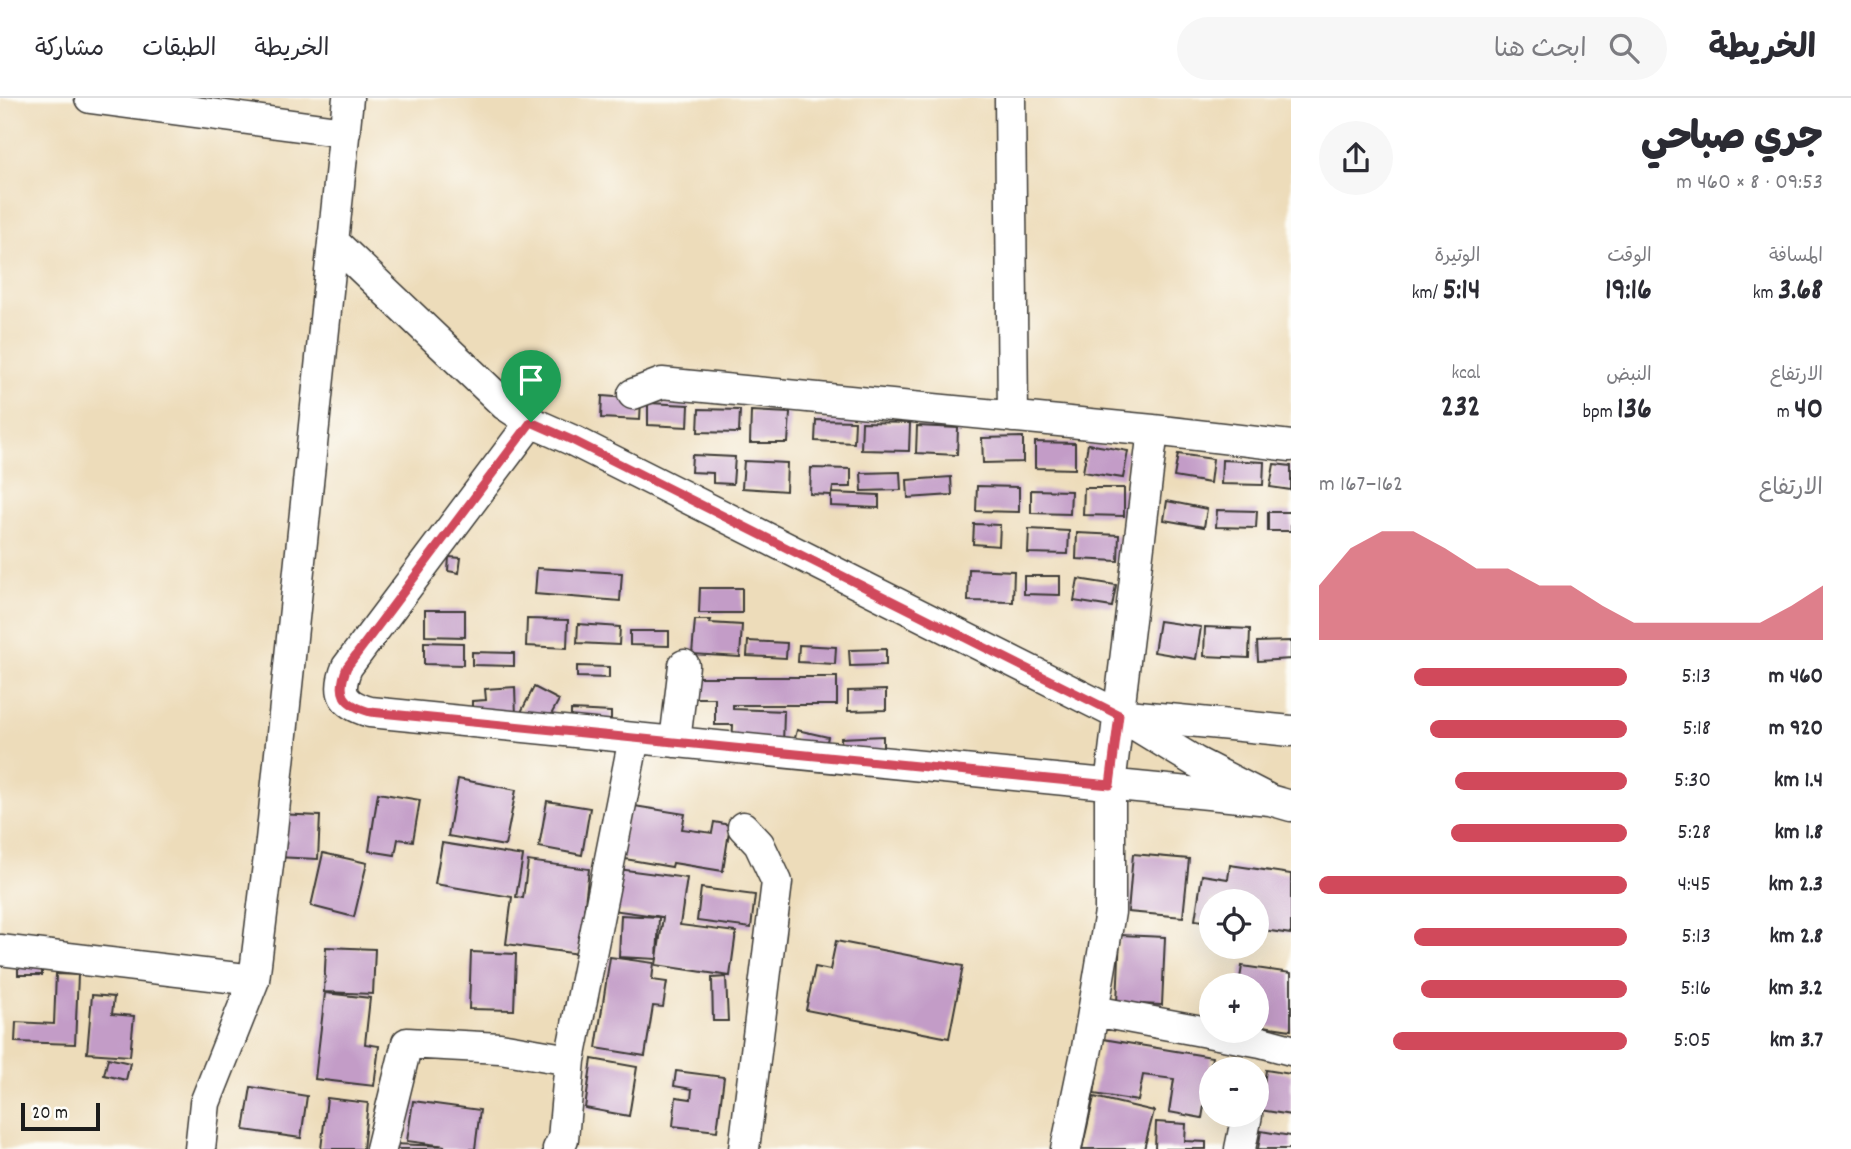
<!DOCTYPE html>
<html lang="ar">
<meta charset="utf-8">
<style>
:root{--surface:#fff;--page:#f7f7f7;--text:#2b2b33;--muted:#7c7c81;--line:#e1e1e2;--accent:#d1495b}
body{margin:0;font-family:Dekko,"Playpen Sans Arabic",sans-serif;background:var(--page);color:var(--text);direction:rtl;height:100vh;display:flex;flex-direction:column;font-size:26px;white-space:nowrap}
*{box-sizing:border-box;margin:0}
p{font-size:23px;color:var(--muted)}
.icon{flex:none;width:38px;height:38px;fill:none;stroke:currentColor;stroke-width:2;stroke-linecap:round;stroke-linejoin:round}
.map{position:relative;flex:1;overflow:hidden;direction:ltr}
.drawer{display:flex;flex-direction:column;background:var(--surface);width:560px}
.drawer>*{flex:none}
.fabs{position:absolute;left:1199px;top:791px;display:grid;gap:14px}
.fabs a{display:grid;place-items:center;width:70px;height:70px;border-radius:50%;background:var(--surface);box-shadow:0 7px 28px #0002;font-size:35px}
.scale{position:absolute;left:21px;bottom:18px;width:79px;box-sizing:border-box;padding-left:7px;border:4px solid #1c1c1c;border-top:0;font-size:19px;line-height:24px;white-space:nowrap;color:#1c1c1c;-webkit-text-stroke:5px #fdfcf7;paint-order:stroke}
.pin{position:absolute;display:grid;place-items:center;width:60px;height:60px;color:#fff;margin:-72px -30px;border-radius:50% 50% 50% 0;rotate:-45deg;box-shadow:0 0 7px #0007}
.pin .icon{rotate:45deg}
.round{display:grid;place-items:center;flex:none;width:74px;height:74px;border-radius:37px;background:var(--page)}
.headline{display:flex;align-items:center;justify-content:space-between;height:119px;padding:0 28px}
h1{font-size:38px;font-weight:800;line-height:52px}
.figures{display:grid;grid-template-columns:repeat(3,1fr);gap:10px;height:119px;padding:7px 28px}
.figures div{display:grid;align-content:center}
.figures b{font-size:30px;font-weight:800}
.figures small{font-size:19px;font-weight:400}
.figures p{font-size:19px}
.chart{height:196px;padding:14px 28px}
.chart p{display:flex;justify-content:space-between}
.chart svg{width:100%;height:126px;margin-top:7px;fill:var(--accent);opacity:.7}
ul{padding:0 28px;list-style:none;font-size:23px}
li{display:grid;grid-template-columns:112px 84px 1fr;align-items:center;height:52px}
li i{height:18px;border-radius:9px;background:var(--accent)}
header{display:flex;align-items:center;gap:42px;box-sizing:border-box;height:98px;padding:0 35px;background:var(--surface);border-bottom:2px solid var(--line)}
header strong{font-size:33px}
nav{display:flex;gap:38px;margin-inline-start:auto;font-size:24px}
.search{width:490px;height:63px;background:var(--page);display:flex;align-items:center;gap:18px;box-sizing:border-box;padding:0 24px;border-radius:38px;color:var(--muted);font-size:26px}
main{display:flex;flex:1;min-height:0}
.map>svg:first-child{display:block}
</style>
<header>
<strong>الخريطة</strong>
<div class="search"><svg class="icon" aria-label="search" viewBox="0 0 24 24"><circle cx="10" cy="10" r="6"/><path d="M15 15l6 6"/></svg>ابحث هنا</div>
<nav><a>الخريطة</a><a>الطبقات</a><a>مشاركة</a></nav>
</header>
<main>
<section class="drawer">
<div class="headline"><div><h1>جري صباحي</h1><p>09:53 · 8 × 460 m</p></div><a class="round"><svg class="icon" aria-label="share" viewBox="0 0 24 24"><path d="M12 15V3M7 8l5-5 5 5M5 13v7h14v-7"/></svg></a></div>
<div class="figures">
<div><p>المسافة</p><b>3.68<small> km</small></b></div>
<div><p>الوقت</p><b>19:16</b></div>
<div><p>الوتيرة</p><b>5:14<small> /km</small></b></div>
</div>
<div class="figures">
<div><p>الارتفاع</p><b>40<small> m</small></b></div>
<div><p>النبض</p><b>136<small> bpm</small></b></div>
<div><p>kcal</p><b>232</b></div>
</div>
<div class="chart"><p><span>الارتفاع</span>162–167 m</p>
<svg viewBox="0 0 160 44" preserveAspectRatio="none"><path d="M0 44V25L10 12L20 6L30 6L40 12L50 19L60 19L70 25L80 25L90 32L100 38L110 38L120 38L130 38L140 38L150 32L160 25V44z"/></svg>
</div>
<ul>
<li><b>460 m</b>5:13<i style="width:69%"></i></li>
<li><b>920 m</b>5:18<i style="width:64%"></i></li>
<li><b>1.4 km</b>5:30<i style="width:56%"></i></li>
<li><b>1.8 km</b>5:28<i style="width:57%"></i></li>
<li><b>2.3 km</b>4:45<i style="width:100%"></i></li>
<li><b>2.8 km</b>5:13<i style="width:69%"></i></li>
<li><b>3.2 km</b>5:16<i style="width:67%"></i></li>
<li><b>3.7 km</b>5:05<i style="width:76%"></i></li>
</ul>
</section>
<div class="map">
<svg width="1291" height="1051" viewBox="0 0 1291 1051">
<rect width="100%" height="100%" fill="#fdfcf7"/>
<filter id="ink" filterUnits="userSpaceOnUse"><feTurbulence type="fractalNoise" baseFrequency=".0143" numOctaves="2"/><feDisplacementMap in="SourceGraphic" scale="14" xChannelSelector="R" yChannelSelector="G"/><feConvolveMatrix kernelMatrix="1 2 1 2 8 2 1 2 1" color-interpolation-filters="sRGB"/></filter>
<filter id="wash" filterUnits="userSpaceOnUse"><feTurbulence type="fractalNoise" baseFrequency=".00686" numOctaves="4" result="noise"/><feDisplacementMap in="SourceGraphic" scale="28" xChannelSelector="R" yChannelSelector="G"/><feGaussianBlur stdDeviation="1.57" result="paint"/><feColorMatrix in="noise" values="0 0 0 0 0 0 0 0 0 0 0 0 0 0 0 0 0 1.4 0 .05"/><feComposite in="paint" operator="in"/></filter>
<g filter="url(#wash)">
<rect width="100%" height="100%" fill="#eddcba"/>
<g id="blocks">
<path fill="#c39cc7" d="M602,298L641,301L640,322L601,320Z
M648,305L689,307L688,329L648,327Z
M699,311L740,312L739,335L698,334Z
M751,313L790,315L788,345H750Z
M816,322L855,323L854,345L815,343Z
M862,324L910,325L909,353L861,352Z
M917,328L958,330L957,357L916,355Z
M1023,339V364L983,365L982,340Z
M1035,344L1075,345V371L1035,370Z
M1088,346L1128,353L1123,380L1083,374Z
M1178,356L1213,361L1210,385L1174,379Z
M692,357L735,359L733,386L713,385V375L691,374Z
M1222,362L1264,364L1263,387L1221,386Z
M744,363L787,365L786,393L742,390Z
M1274,366L1291,368V392L1270,389Z
M811,370L851,371V389H833L832,395L879,397V410L831,408V397L810,396Z
M900,374L901,392L862,393L861,375Z
M951,379L952,397L908,400L907,382Z
M977,388L1019,389V414L976,413Z
M1084,390H1124V418L1083,417Z
M1031,392L1071,393L1070,416L1031,415Z
M1167,403L1207,411L1204,429L1164,422Z
M1217,412L1257,413L1256,430L1216,429Z
M1268,414H1291V433H1268Z
M974,426L1000,427L999,448L973,446Z
M1029,431L1069,433L1068,456L1028,455Z
M1077,435L1119,437L1118,463L1076,461Z
M449,459L461,460L459,475L448,473Z
M537,470L622,475L620,503L535,496Z
M969,471L1014,473L1013,504L968,503Z
M1024,478H1060V497L1024,496Z
M1078,481L1116,487L1112,509L1074,503Z
M700,490H742V515H699Z
M425,512H465V539L425,538Z
M527,521L568,522L567,550L526,548Z
M695,522H711L710,525L742,527L740,559L692,556Z
M1159,523L1201,529L1196,561L1154,554Z
M578,526L620,529L619,547L577,545Z
M1205,529L1250,531L1249,560L1204,558Z
M630,533H669V548L630,547Z
M748,543L787,545L786,560L747,558Z
M1291,543V561L1258,563L1257,544Z
M424,544L463,545V567L424,566Z
M799,547L836,549L835,566L798,564Z
M886,551V567L850,568L849,552Z
M472,554L514,555V568L472,567Z
M577,568L609,569V580L577,579Z
M694,579H837V607H733V611L784,613L783,648L732,646L733,627H715V600H694Z
M515,589L516,618L472,621V603L486,602L485,591Z
M534,589L559,602L546,626L521,614Z
M886,592V612L848,613V593Z
M571,612L611,614V630L571,628Z
M797,632L828,639L824,655L793,648Z
M883,638V658L842,660L841,640Z
M458,681L516,692L505,748L448,738Z
M378,695L420,702L413,743L398,741L395,757L369,753Z
M547,703L590,710L582,757L539,749Z
M628,707L685,716L682,731L712,735L714,724L730,727L723,773L673,765L672,769L619,760Z
M278,716L320,718L318,761L276,759Z
M442,745L523,758L516,799L523,800L528,763L589,771L579,856L506,846L512,799L435,786Z
M323,755L367,765L354,819L311,808Z
M1133,756L1189,761L1183,819L1128,814Z
M1230,767L1291,776V836L1256,831V803H1211V824L1195,822L1202,777L1228,781Z
M618,771L687,780L680,827L736,834L730,878L656,867L663,819L612,812Z
M701,790L755,797L751,830L697,823Z
M621,817L659,819L657,861L619,859Z
M1120,837L1165,839L1162,907L1117,905Z
M836,843L963,868L949,940L806,912L815,869L830,872Z
M326,849L375,851L373,896L324,894Z
M471,854L516,856L514,912L469,911Z
M18,859L42,860V877H18Z
M610,859L654,865L652,882L667,884L663,909L653,908L645,958L596,950Z
M1242,868L1291,875V932L1256,927V887H1239Z
M56,876L78,877L75,946L15,944L16,924L54,926Z
M726,879L728,923H713L712,880Z
M325,895L370,900L365,946L379,948L374,988L315,981Z
M92,897L114,899L112,916L134,918L130,958L87,955Z
M1103,941L1212,959L1202,1020L1169,1014L1174,981L1143,977L1138,1003L1094,996Z
M108,960L130,965L126,982L104,977Z
M592,961L637,969L629,1018L585,1010Z
M1266,972L1291,976V1017L1260,1012Z
M676,973L724,979L717,1033L673,1028L676,999L691,1001L692,991L674,988Z
M251,989L307,998L301,1040L244,1032Z
M1094,999L1154,1013L1144,1051H1082Z
M327,1000L368,1005L363,1051H321Z
M413,1003L480,1012L475,1051H393V1046L445,1048L407,1043Z
M1156,1024L1186,1026L1185,1043L1206,1044V1051H1155Z
M1261,1033L1291,1038V1051H1258Z"/>
</g>
</g>
<g filter="url(#ink)">
<use href="#blocks" fill-opacity="0" stroke="#3b3934" stroke-width="2"/>
<g fill="none" stroke-linecap="round" stroke-linejoin="round">
<g stroke="#3b3934" stroke-width="33">
<path id="street" d="M90,0L345,34
M1010,0L1013,319
M334,144L505,307L531,324L574,343L1119,617L1196,664L1270,702L1291,708
M633,296L662,285L1153,332L1291,348
M531,324L347,569C336,596 343,606 370,614L1270,702
M1128,617L1291,633
M675,644L684,567
M743,729L759,746L777,784L744,1051
M0,852L254,882
M1094,913L1261,944L1291,952
M200,1051L205,1005L254,882L271,742L348,0
M381,1051L407,945L500,950L570,962
M558,1051L563,1041L570,962L634,640
M1066,1051L1087,950L1110,814V687L1153,332
M1240,1051L1247,1017"/>
</g>
<use href="#street" stroke="#fff" stroke-width="30"/>
</g>
</g>
<g fill="none" stroke-linecap="round" stroke-linejoin="round" filter="url(#ink)">
<g stroke="#fff" stroke-width="14">
<path id="route" d="M531,324L574,343L1119,617L1110,687L370,614C343,606 336,596 347,569Z"/>
</g>
<use href="#route" stroke="#d1495b" stroke-width="9"/>
</g>
</svg>
<div class="fabs">
<a><svg class="icon" aria-label="locate" viewBox="0 0 24 24"><circle cx="12" cy="12" r="6"/><path d="M12 2v4M12 18v4M2 12h4M18 12h4"/></svg></a>
<a>+</a>
<a>−</a>
</div>
<div class="scale">20 m</div>
<div class="pin" style="left:531px;top:324px;background:#1e9e55"><svg class="icon" aria-label="arrive" viewBox="0 0 24 24"><path d="M6 21V4h12l-3 4 3 4H6"/></svg></div>
</div>
</main>
